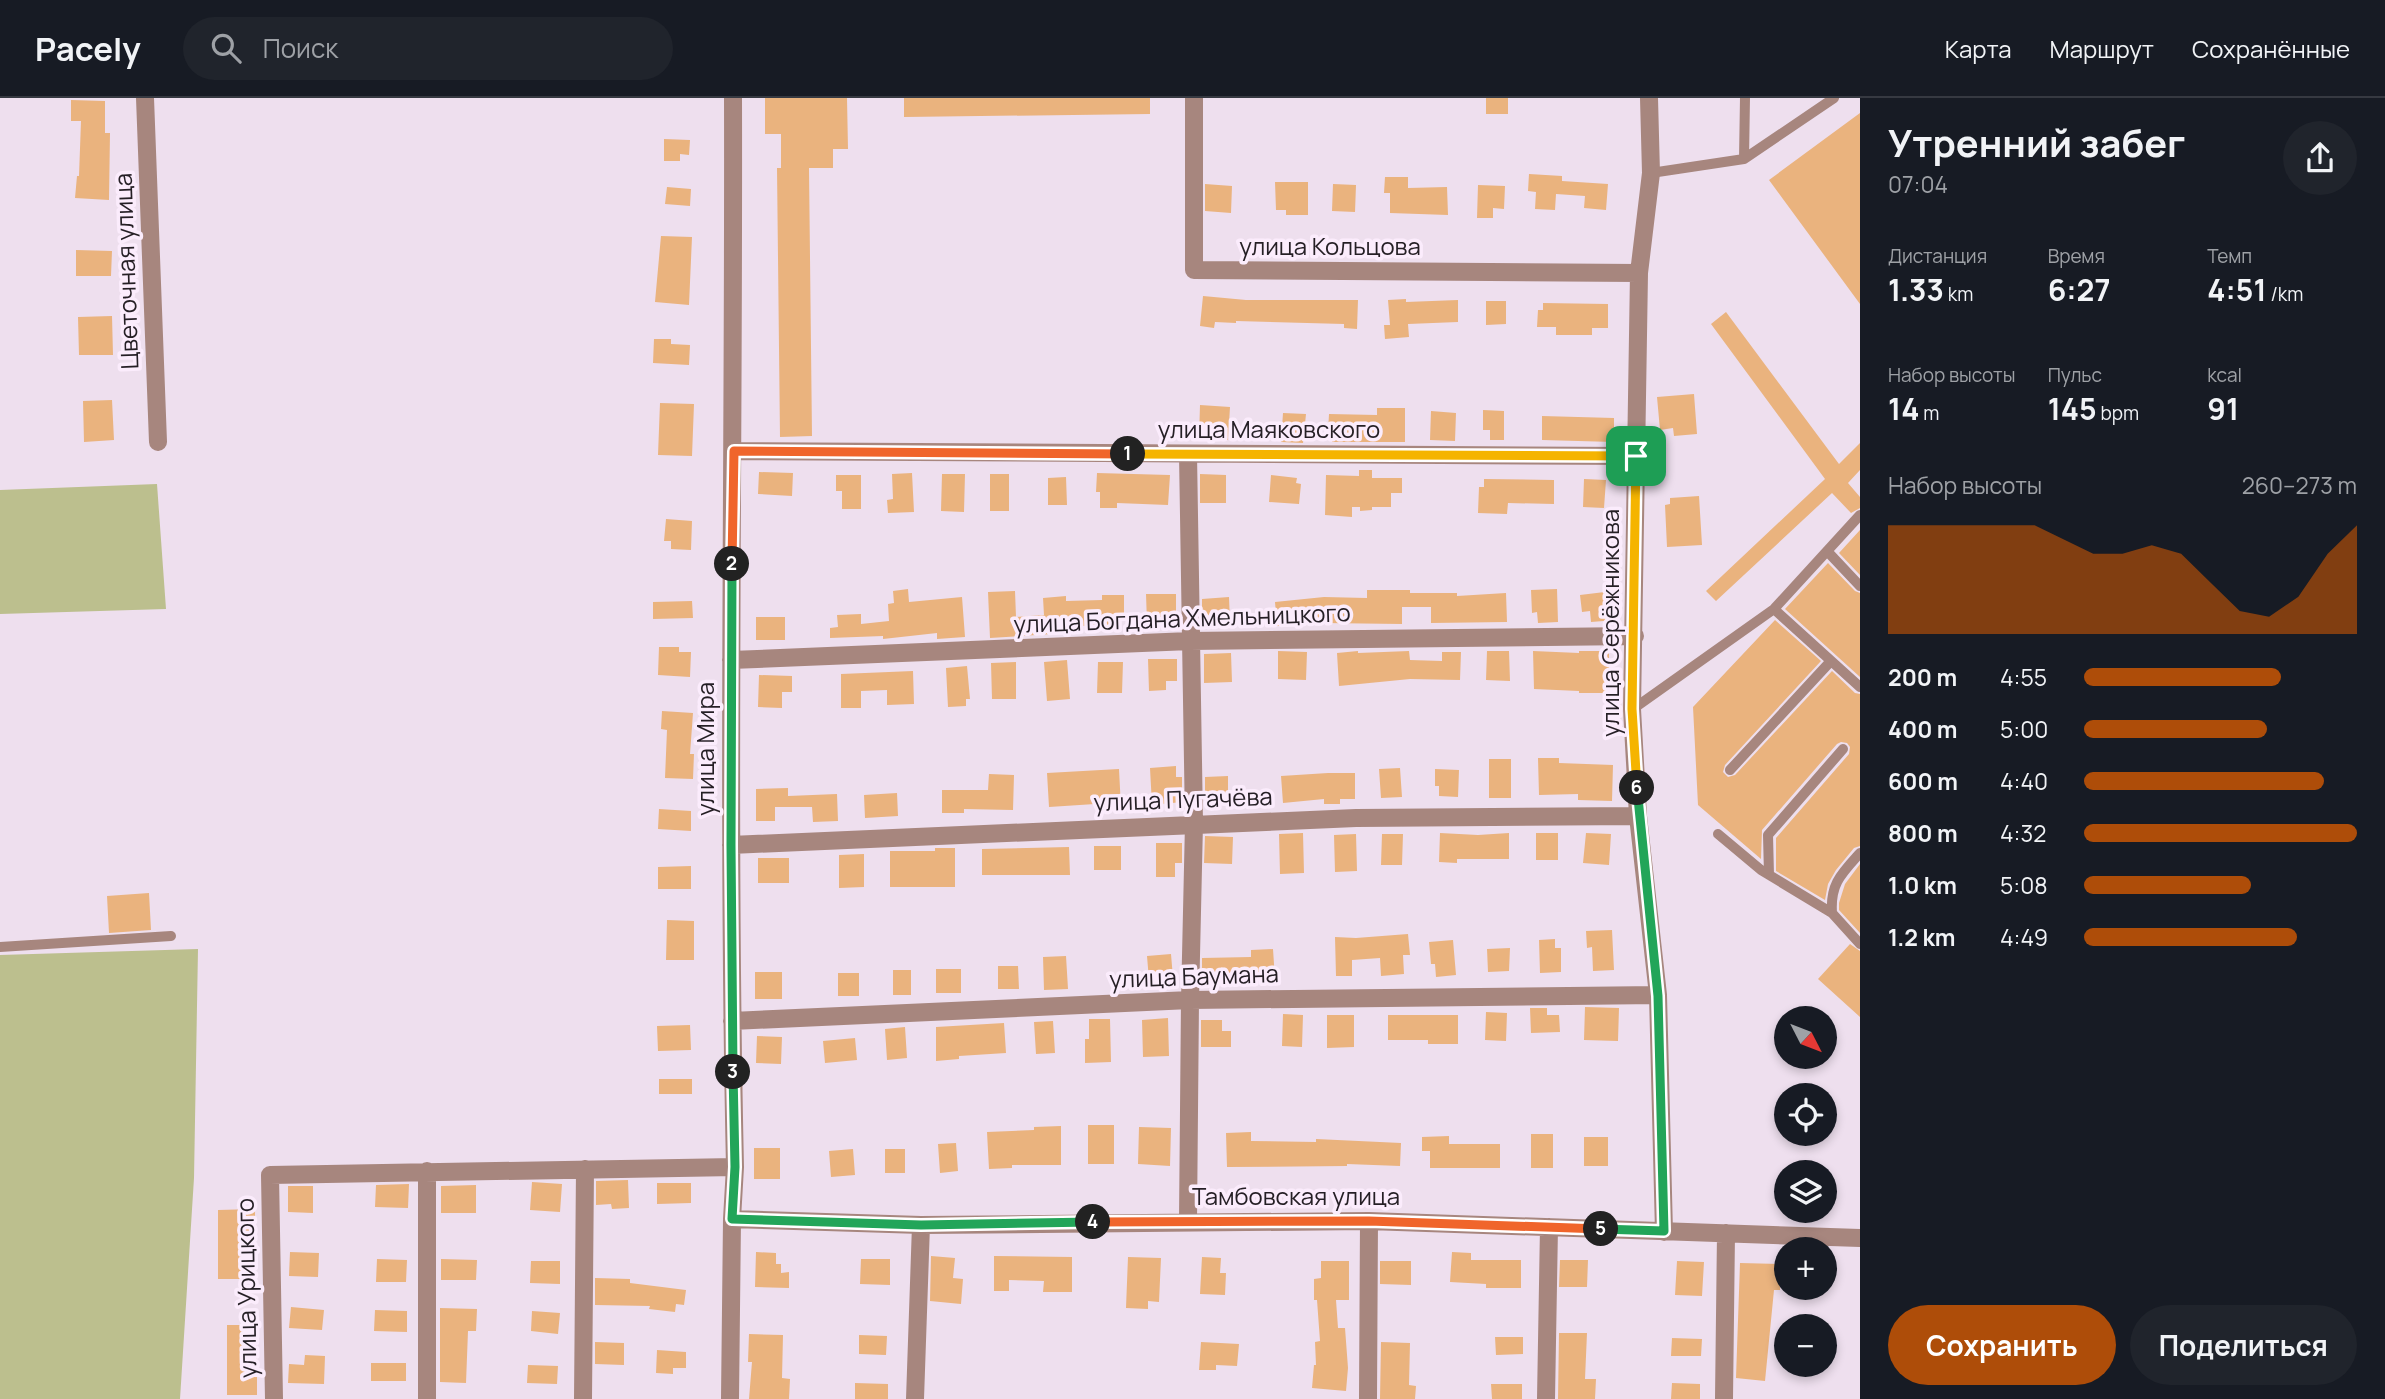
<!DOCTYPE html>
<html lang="ru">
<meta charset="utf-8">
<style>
:root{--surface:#171b24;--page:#20242c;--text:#f1f3f6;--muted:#9ea1a6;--line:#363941;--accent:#ae4d09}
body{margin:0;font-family:Manrope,sans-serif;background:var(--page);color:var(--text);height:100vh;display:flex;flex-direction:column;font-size:26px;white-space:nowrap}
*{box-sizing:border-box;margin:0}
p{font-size:23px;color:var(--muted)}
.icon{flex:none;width:38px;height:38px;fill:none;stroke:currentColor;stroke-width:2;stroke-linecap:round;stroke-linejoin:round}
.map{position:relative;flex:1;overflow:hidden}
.drawer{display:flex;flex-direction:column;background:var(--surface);width:525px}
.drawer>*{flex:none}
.needle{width:46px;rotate:132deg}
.tools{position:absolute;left:1774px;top:908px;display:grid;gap:14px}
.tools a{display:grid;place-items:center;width:63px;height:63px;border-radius:50%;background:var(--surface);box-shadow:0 4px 10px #0003;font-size:35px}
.pin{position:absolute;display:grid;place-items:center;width:60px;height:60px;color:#fff;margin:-30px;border-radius:14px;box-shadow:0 4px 10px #0006}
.km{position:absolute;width:35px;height:35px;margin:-18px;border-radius:50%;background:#222;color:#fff;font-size:19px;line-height:35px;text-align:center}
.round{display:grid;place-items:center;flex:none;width:74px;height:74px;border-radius:37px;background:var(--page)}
.headline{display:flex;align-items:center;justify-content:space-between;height:119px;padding:0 28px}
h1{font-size:38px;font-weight:700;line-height:52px}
.metrics{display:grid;grid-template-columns:repeat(3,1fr);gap:10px;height:119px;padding:7px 28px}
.metrics div{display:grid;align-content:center}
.metrics b{font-size:30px;font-weight:700}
.metrics small{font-size:19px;font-weight:400}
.metrics p{font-size:19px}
.chart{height:196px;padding:14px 28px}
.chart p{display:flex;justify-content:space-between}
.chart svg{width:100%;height:126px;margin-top:7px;fill:var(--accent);opacity:.7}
.button{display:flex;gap:14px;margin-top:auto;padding:14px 28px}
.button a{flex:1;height:80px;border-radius:42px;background:var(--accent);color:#fff;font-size:28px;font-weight:700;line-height:80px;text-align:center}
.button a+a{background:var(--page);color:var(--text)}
ul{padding:0 28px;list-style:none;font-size:23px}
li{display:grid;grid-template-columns:112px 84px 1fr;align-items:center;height:52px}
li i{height:18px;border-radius:9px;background:var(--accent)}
header{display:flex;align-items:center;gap:42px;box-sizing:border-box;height:98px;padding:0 35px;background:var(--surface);border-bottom:2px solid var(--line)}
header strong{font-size:33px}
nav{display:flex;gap:38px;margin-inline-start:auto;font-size:24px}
.search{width:490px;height:63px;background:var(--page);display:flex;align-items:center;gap:18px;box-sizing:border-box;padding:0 24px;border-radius:38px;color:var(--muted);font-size:26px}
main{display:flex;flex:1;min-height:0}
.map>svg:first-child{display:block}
</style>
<header>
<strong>Pacely</strong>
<div class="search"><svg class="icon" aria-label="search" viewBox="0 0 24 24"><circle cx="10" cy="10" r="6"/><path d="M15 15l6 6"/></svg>Поиск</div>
<nav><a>Карта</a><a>Маршрут</a><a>Сохранённые</a></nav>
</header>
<main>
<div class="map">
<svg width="1860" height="1301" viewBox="0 0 1860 1301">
<rect width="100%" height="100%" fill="#eedfee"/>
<path fill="#bcbf8e" d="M157,386L166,511L0,516V392Z
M198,851L194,1080L180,1301H0V857Z"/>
<path fill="#eab37e" d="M765,0H847L848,51H833V70H809L812,338L780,339L777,70H781V36H765Z
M904,0H1150V16L904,19Z
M1486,0H1508V16H1486Z
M71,2L105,3V35H110L109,102L75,100L77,78H79L81,23H71Z
M1860,15V206L1769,82Z
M664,41L690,42L689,57L680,56V63H664Z
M1529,76L1562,78V83L1608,86L1606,112L1584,110L1585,98L1556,96L1555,112L1535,111L1536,94L1528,93Z
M1385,79H1408V90L1447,89L1448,117L1390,115V95H1384Z
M1275,84H1308V117H1286V112H1276Z
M1205,86L1232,88L1231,115L1205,113Z
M1333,86L1356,87L1355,114L1332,113Z
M1478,87L1505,88L1504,111L1493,110V120H1477Z
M667,89L691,91L690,108L665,106Z
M661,138L692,139L689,207L655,204Z
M76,152L112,153L111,178H76Z
M1203,198L1246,202H1358L1357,231L1344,230V226L1236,223V225L1215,224L1214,230L1200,228Z
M1406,201V204L1458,202V224L1408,226L1409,239L1385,241L1384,227H1390L1388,202Z
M1486,203H1506V226L1486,227Z
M1543,205L1608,206V230H1592V237H1556V229H1537L1538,212H1543Z
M1726,214L1839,366L1860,345V372L1848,385L1860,399V410L1851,415L1832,395L1716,503L1706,493L1825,381L1711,226Z
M112,218L113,257H79L78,219Z
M654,241H671V246L690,247L689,267L653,265Z
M1694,296L1697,336L1674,338L1673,330L1660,332L1657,299Z
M112,302L114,342L84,344L83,303Z
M660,305L694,306L692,358L658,357Z
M1200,307L1230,309L1228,342L1199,340Z
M1377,310H1405V344H1332V334H1328L1329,316L1377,317Z
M1483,312L1504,313V342H1490V332H1483Z
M1431,313L1456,315L1455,343L1430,342Z
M1283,315L1306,316L1303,345L1281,344Z
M1542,318L1614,320V344L1542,342Z
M1359,372H1372V380H1402V395H1391V409H1372V412L1360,413V409H1352V419L1325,417L1326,377L1359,378Z
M759,374L793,375L792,398L758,396Z
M912,375L914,414L888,415L887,402L893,401L892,376Z
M1097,375L1170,377L1168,407L1117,405V410H1100V394H1096Z
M942,376H965L964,414L941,413Z
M990,376H1009V413H990Z
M1200,376L1226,377V405H1200Z
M836,377H861V411H842V393H836Z
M1271,377L1297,380L1296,385L1301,386L1299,406L1269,404Z
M1066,379L1067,407H1048V380Z
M1484,381L1554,382V406L1508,405L1507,416L1478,415L1479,389H1484Z
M1584,381L1606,382L1604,410L1583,409Z
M1699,398L1702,447L1667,449L1665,407L1670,406V400Z
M666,421L692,423L691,452L671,451V443H664Z
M1860,432V477L1839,455Z
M1828,465L1855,493L1860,495V579L1785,511Z
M908,491L909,504L962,499L965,539L937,541V535L883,541V538L830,540V530L838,529L837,517L861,516V526L889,523L888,506L894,505L893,493Z
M1557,491L1558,524L1538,525L1537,514L1532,515L1531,492Z
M1367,492H1410V495H1457V498L1506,495L1507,524L1431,525V509H1402V526L1323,525L1277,528L1275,504L1324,499L1367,500Z
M1015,493L1016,519L1044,517L1043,500L1066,498V503L1102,502V497H1124V520H1114L1115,527L1052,529V536L990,540L988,494Z
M1613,493L1616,522L1591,524L1590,513L1582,514L1580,497Z
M1146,496H1176V525H1147Z
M1229,499L1230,525L1202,527V501Z
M692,503L693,520L653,521V504Z
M756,519H785V542H756Z
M1775,522L1821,563L1725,667L1723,674L1728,679L1735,677L1832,573L1855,595L1860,596V748L1854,750L1836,772L1828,786L1825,802L1776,773V740L1849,656L1850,649L1847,645L1841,644L1837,646L1762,732L1761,761L1698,707L1693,609Z
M659,549H679V554H691L690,579L658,577Z
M1278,553L1307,554L1306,582L1278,581Z
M1358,553V555L1409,553L1410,562L1442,563V554H1461L1460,582L1410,581L1339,588L1337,555Z
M1487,553H1509L1510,583L1486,582Z
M1533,553L1579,555V553H1609V595H1579V593L1534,591Z
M1231,555L1232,584L1204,585V556Z
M1148,561H1177V583H1166V592L1149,593Z
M1067,562L1070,601L1047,603L1044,564Z
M1016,564V601H992L991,565Z
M1098,564H1123L1122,595H1097Z
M967,568L970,601H966V608L948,609L946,570Z
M913,573L914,606L887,607V592L861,593V610H841V576Z
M759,577L792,578V594H782V610L758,609Z
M662,613L693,615L690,656H694L693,681L665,680L667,632L661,631Z
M1538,660H1559V665L1613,667L1612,703L1578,702V696L1539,697Z
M1489,661H1511V700H1489Z
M1176,668V679H1182V704L1152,707L1150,670Z
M1400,670L1402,699L1381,700L1379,671Z
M1119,671L1121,710L1096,711L1095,706L1049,709L1047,675Z
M1435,671L1459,672L1458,699L1439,698V688H1435Z
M1328,675H1355V701H1340V706H1324V701L1283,705L1281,678Z
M989,676L1014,677L1013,712L964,711V715H942V692H988Z
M1228,678V703H1205V679Z
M788,690V698L837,696L838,723L813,724L812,709H775V723H756V691Z
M897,695L898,718L865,720L864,697Z
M659,711L691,713V733L658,731Z
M1303,735L1304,775L1280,776L1279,736Z
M1440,735L1478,737L1509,735V761H1457V765L1439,764Z
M1536,735H1558V762H1536Z
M1586,735L1611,736L1609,767L1583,765Z
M1356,736L1357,773L1335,774L1334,737Z
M1382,736H1403L1402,767H1381Z
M1205,738L1233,739L1232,766L1204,765Z
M1156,745H1182V765H1175V779H1156Z
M1094,748H1121V772H1094Z
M1069,749L1070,777H982V751Z
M935,750H955V789H890V753H935Z
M864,756V789L839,790V757Z
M758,760H789V785H758Z
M1860,766V835L1839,812V805L1845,786Z
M691,768V791H658V769Z
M149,795L151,832L109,835L107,798Z
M667,822L694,823V862H666Z
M1612,832L1614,872L1593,873L1592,849L1587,850L1586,833Z
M1408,836L1410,857H1403L1404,876L1381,878L1380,860L1352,862V878H1336L1335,839L1356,840Z
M1555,841V850H1561V874L1540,875L1539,842Z
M1453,842L1456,877L1436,879L1435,866H1431L1429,844Z
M1850,846L1860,853V919L1818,881Z
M1510,850L1509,873L1488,874L1487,851Z
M1273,851L1275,881L1202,883V860L1251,859V852Z
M1171,856L1173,880L1149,882L1147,858Z
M1066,858L1068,891L1044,892L1043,859Z
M998,868H1018L1019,891H998Z
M936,871H961V895H936Z
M893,872H911V897H893Z
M755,874H782V901H755Z
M838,875H859V898H838Z
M1585,909L1619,910L1618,943L1584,942Z
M1530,910H1547V917H1559L1560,934L1531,935Z
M1486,914L1507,915L1506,943L1485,942Z
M1283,916L1303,917L1302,949L1282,948Z
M1327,917H1354V949L1327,950Z
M1388,917H1458V946H1428V942H1388Z
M1168,920L1169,958L1143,959L1142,922Z
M1089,921H1110L1111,964L1085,965V941H1089Z
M1201,922H1222V933H1231V949H1201Z
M1053,923L1055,955L1036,956L1034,924Z
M1004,925L1006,955L959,958V961L936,963V929Z
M690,927L691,952L658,953L657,928Z
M905,929L907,960L887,962L885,931Z
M757,938L782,939L781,966L756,965Z
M855,940L857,962L825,965L823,943Z
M659,981H692V996H659Z
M1088,1027H1114V1066H1088Z
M1061,1028V1067H1012V1070L989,1071L987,1034L1034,1032V1029Z
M1139,1029L1171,1030L1170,1068L1138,1066Z
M1251,1034V1043L1316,1044V1041L1401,1045L1400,1068L1347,1066V1068L1227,1069L1226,1035Z
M1531,1036H1553V1070H1531Z
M1449,1038V1046H1500V1070H1430V1053H1422V1039Z
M1584,1039H1608V1068H1584Z
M956,1045L958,1073L940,1075L938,1046Z
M754,1050H780V1081H754Z
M853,1051L855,1077L831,1079L829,1053Z
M885,1051H905V1075H885Z
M628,1082L629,1110L612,1111L611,1106L596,1107V1083Z
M532,1084L562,1086L560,1114L530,1112Z
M657,1085H691V1105L657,1106Z
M409,1086L408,1110L375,1109L376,1087Z
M476,1087V1115H441V1088Z
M288,1088H313V1115L288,1114Z
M255,1111V1181H218V1112Z
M290,1154L319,1155L318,1179L289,1178Z
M756,1154L776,1155V1166H781V1175L789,1174V1190L755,1189Z
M1452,1154L1471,1155V1162H1521V1190H1486V1186L1450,1184Z
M931,1158L955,1160L953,1180L963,1181L961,1206L930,1203Z
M994,1158L1072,1159V1194H1043L1044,1183L1009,1182V1193H994Z
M1128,1159L1161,1160L1159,1204L1148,1203V1211L1126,1210Z
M1202,1159L1221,1160L1220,1175H1226L1225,1197L1200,1196Z
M377,1161L407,1162L406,1184H376Z
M441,1161L477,1162L476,1182H441Z
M861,1161H890V1187L860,1186Z
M1560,1162H1588L1587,1189H1559Z
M531,1163H560V1186L530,1185Z
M1321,1163H1349V1202H1336L1338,1230H1345L1348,1270L1346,1293L1312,1290L1314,1267H1316L1315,1244L1320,1243L1317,1202H1314V1181L1321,1180Z
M1380,1163H1411V1187L1380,1186Z
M1677,1163L1704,1164L1702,1198L1675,1197Z
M1740,1165L1781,1166L1780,1192H1774L1765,1283L1736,1280Z
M595,1180L630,1181V1185L686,1192L684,1207L676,1206L675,1214L649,1211L650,1208L595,1207Z
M291,1209L324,1212L322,1232L289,1230Z
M440,1210L477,1211L476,1233H468L466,1285L440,1284Z
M375,1212L407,1213V1234L374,1233Z
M532,1213L560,1215L558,1236L531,1233Z
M227,1227H257V1297H227Z
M1559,1235H1587L1585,1281H1596L1595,1301H1558Z
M749,1236L783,1237L782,1280L790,1281L789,1301H749L752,1264H748Z
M859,1237L887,1238L886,1257L859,1256Z
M1495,1239H1523V1256L1496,1257Z
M1672,1240L1702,1241L1701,1258H1671Z
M595,1244L624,1245V1267L595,1266Z
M1201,1244L1239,1246L1237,1268L1216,1267V1272H1199Z
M1381,1244L1410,1245L1409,1287L1416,1288L1415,1301H1380Z
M657,1252L686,1254V1270H673V1276L656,1275Z
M305,1257L325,1258L324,1286L288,1285L289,1266L304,1267Z
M371,1265H406V1283H371Z
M528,1267L558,1268L557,1286L527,1285Z
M855,1285L888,1286V1301H855Z
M1672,1285L1700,1286V1301H1671Z
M1491,1286H1522V1301H1492Z"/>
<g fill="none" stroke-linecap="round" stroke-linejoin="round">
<path stroke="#a7867e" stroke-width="10" d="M1744,61L1745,0
M1651,75L1744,61L1834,0
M1827,453L1860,488
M1774,511L1860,589
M1633,611L1774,511L1860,417
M1730,672L1830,564
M1718,736L1761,772L1832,815L1860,846
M1769,777L1768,737L1843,651
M1832,815C1830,786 1841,776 1860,755
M0,849L171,838"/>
<path stroke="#a7867e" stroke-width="18" d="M145,0L158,344
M1194,0V172L1639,175
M1649,0L1651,75L1639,175L1632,611L1638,718L1658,897L1664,1134
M734,353L1636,358
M731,562L1190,543L1635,538
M731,747L1356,720L1638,718
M732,923L1190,902L1658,897
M732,1121L921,1127L1369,1123L1860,1140
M1188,1123L1190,902L1194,725L1188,356
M274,1301L270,1077L735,1069
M427,1301V1073
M583,1301L585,1071
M730,1301L732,1121L735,1069C727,712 734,356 733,0
M915,1301L921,1127
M1368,1301L1369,1123
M1546,1301L1549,1129
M1724,1301L1726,1135"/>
</g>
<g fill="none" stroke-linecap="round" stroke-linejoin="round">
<g stroke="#fff" stroke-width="14">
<path id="split-1" d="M1128,356L1636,358"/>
</g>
<g stroke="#fff" stroke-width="14">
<path id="split-2" d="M732,466L734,353L1128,356"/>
</g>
<g stroke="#fff" stroke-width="14">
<path id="split-3" d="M732,466L731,747L733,974"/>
</g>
<g stroke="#fff" stroke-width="14">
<path id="split-4" d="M733,974L735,1069L732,1121L921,1127L1093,1124"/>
</g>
<g stroke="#fff" stroke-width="14">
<path id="split-5" d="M1093,1124L1369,1123L1601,1131"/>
</g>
<g stroke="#fff" stroke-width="14">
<path id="split-6" d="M1601,1131L1664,1133L1658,898L1637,690"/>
</g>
<g stroke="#fff" stroke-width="14">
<path id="split-7" d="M1636,358L1632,611L1637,690"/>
</g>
<use href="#split-1" stroke="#f5b400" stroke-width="9"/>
<use href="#split-2" stroke="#f0652b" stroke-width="9"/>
<use href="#split-3" stroke="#22a559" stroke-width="9"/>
<use href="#split-4" stroke="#22a559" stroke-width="9"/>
<use href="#split-5" stroke="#f0652b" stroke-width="9"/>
<use href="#split-6" stroke="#22a559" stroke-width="9"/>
<use href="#split-7" stroke="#f5b400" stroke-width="9"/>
</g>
<g text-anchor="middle" stroke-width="7" stroke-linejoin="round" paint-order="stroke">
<g font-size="24" fill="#251f25" stroke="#fbecfc">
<text x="1330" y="157">улица Кольцова</text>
<text transform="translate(127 173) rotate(-92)" y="8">Цветочная улица</text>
<text x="1269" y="340">улица Маяковского</text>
<text transform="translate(1182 521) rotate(-2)" y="8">улица Богдана Хмельницкого</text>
<text transform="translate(1611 525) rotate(-90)" y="8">улица Серёжникова</text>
<text transform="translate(706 651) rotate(-90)" y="8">улица Мира</text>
<text transform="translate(1183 702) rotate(-2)" y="8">улица Пугачёва</text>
<text transform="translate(1194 879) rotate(-2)" y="8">улица Баумана</text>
<text x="1296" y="1107">Тамбовская улица</text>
<text transform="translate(247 1190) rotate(-91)" y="8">улица Урицкого</text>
</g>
</g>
</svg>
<div class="tools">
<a><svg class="needle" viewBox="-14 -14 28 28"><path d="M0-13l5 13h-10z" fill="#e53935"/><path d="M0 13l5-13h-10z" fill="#9ea1a6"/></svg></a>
<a><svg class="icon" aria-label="locate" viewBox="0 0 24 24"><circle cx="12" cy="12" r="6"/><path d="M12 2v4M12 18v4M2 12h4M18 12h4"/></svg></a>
<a><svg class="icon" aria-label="layers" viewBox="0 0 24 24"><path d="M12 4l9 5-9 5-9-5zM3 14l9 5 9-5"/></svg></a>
<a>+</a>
<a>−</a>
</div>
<div class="pin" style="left:1636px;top:358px;background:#1e9e55"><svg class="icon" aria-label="arrive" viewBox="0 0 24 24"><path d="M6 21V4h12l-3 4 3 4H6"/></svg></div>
<b class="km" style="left:1128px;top:356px">1</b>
<b class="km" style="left:732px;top:466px">2</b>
<b class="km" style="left:733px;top:974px">3</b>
<b class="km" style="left:1093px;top:1124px">4</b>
<b class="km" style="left:1601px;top:1131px">5</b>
<b class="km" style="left:1637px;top:690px">6</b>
</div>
<section class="drawer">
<div class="headline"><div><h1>Утренний забег</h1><p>07:04</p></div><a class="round"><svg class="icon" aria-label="share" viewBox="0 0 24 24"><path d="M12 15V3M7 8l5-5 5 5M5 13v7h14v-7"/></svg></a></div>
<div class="metrics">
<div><p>Дистанция</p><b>1.33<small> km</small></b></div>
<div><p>Время</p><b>6:27</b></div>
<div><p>Темп</p><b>4:51<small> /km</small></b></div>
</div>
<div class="metrics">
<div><p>Набор высоты</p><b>14<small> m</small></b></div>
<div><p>Пульс</p><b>145<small> bpm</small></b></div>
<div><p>kcal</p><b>91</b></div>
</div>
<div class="chart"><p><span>Набор высоты</span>260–273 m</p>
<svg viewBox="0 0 160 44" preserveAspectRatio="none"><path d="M0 44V6L10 6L20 6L30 6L40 6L50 6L60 11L70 16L80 16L90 13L100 16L110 26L120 36L130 38L140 31L150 16L160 6V44z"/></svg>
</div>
<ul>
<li><b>200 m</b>4:55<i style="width:72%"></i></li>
<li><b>400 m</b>5:00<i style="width:67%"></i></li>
<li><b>600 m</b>4:40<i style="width:88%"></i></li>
<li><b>800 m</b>4:32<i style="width:100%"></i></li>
<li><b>1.0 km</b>5:08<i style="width:61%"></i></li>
<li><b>1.2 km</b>4:49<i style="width:78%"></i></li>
</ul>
<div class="button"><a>Сохранить</a><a>Поделиться</a></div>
</section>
</main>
